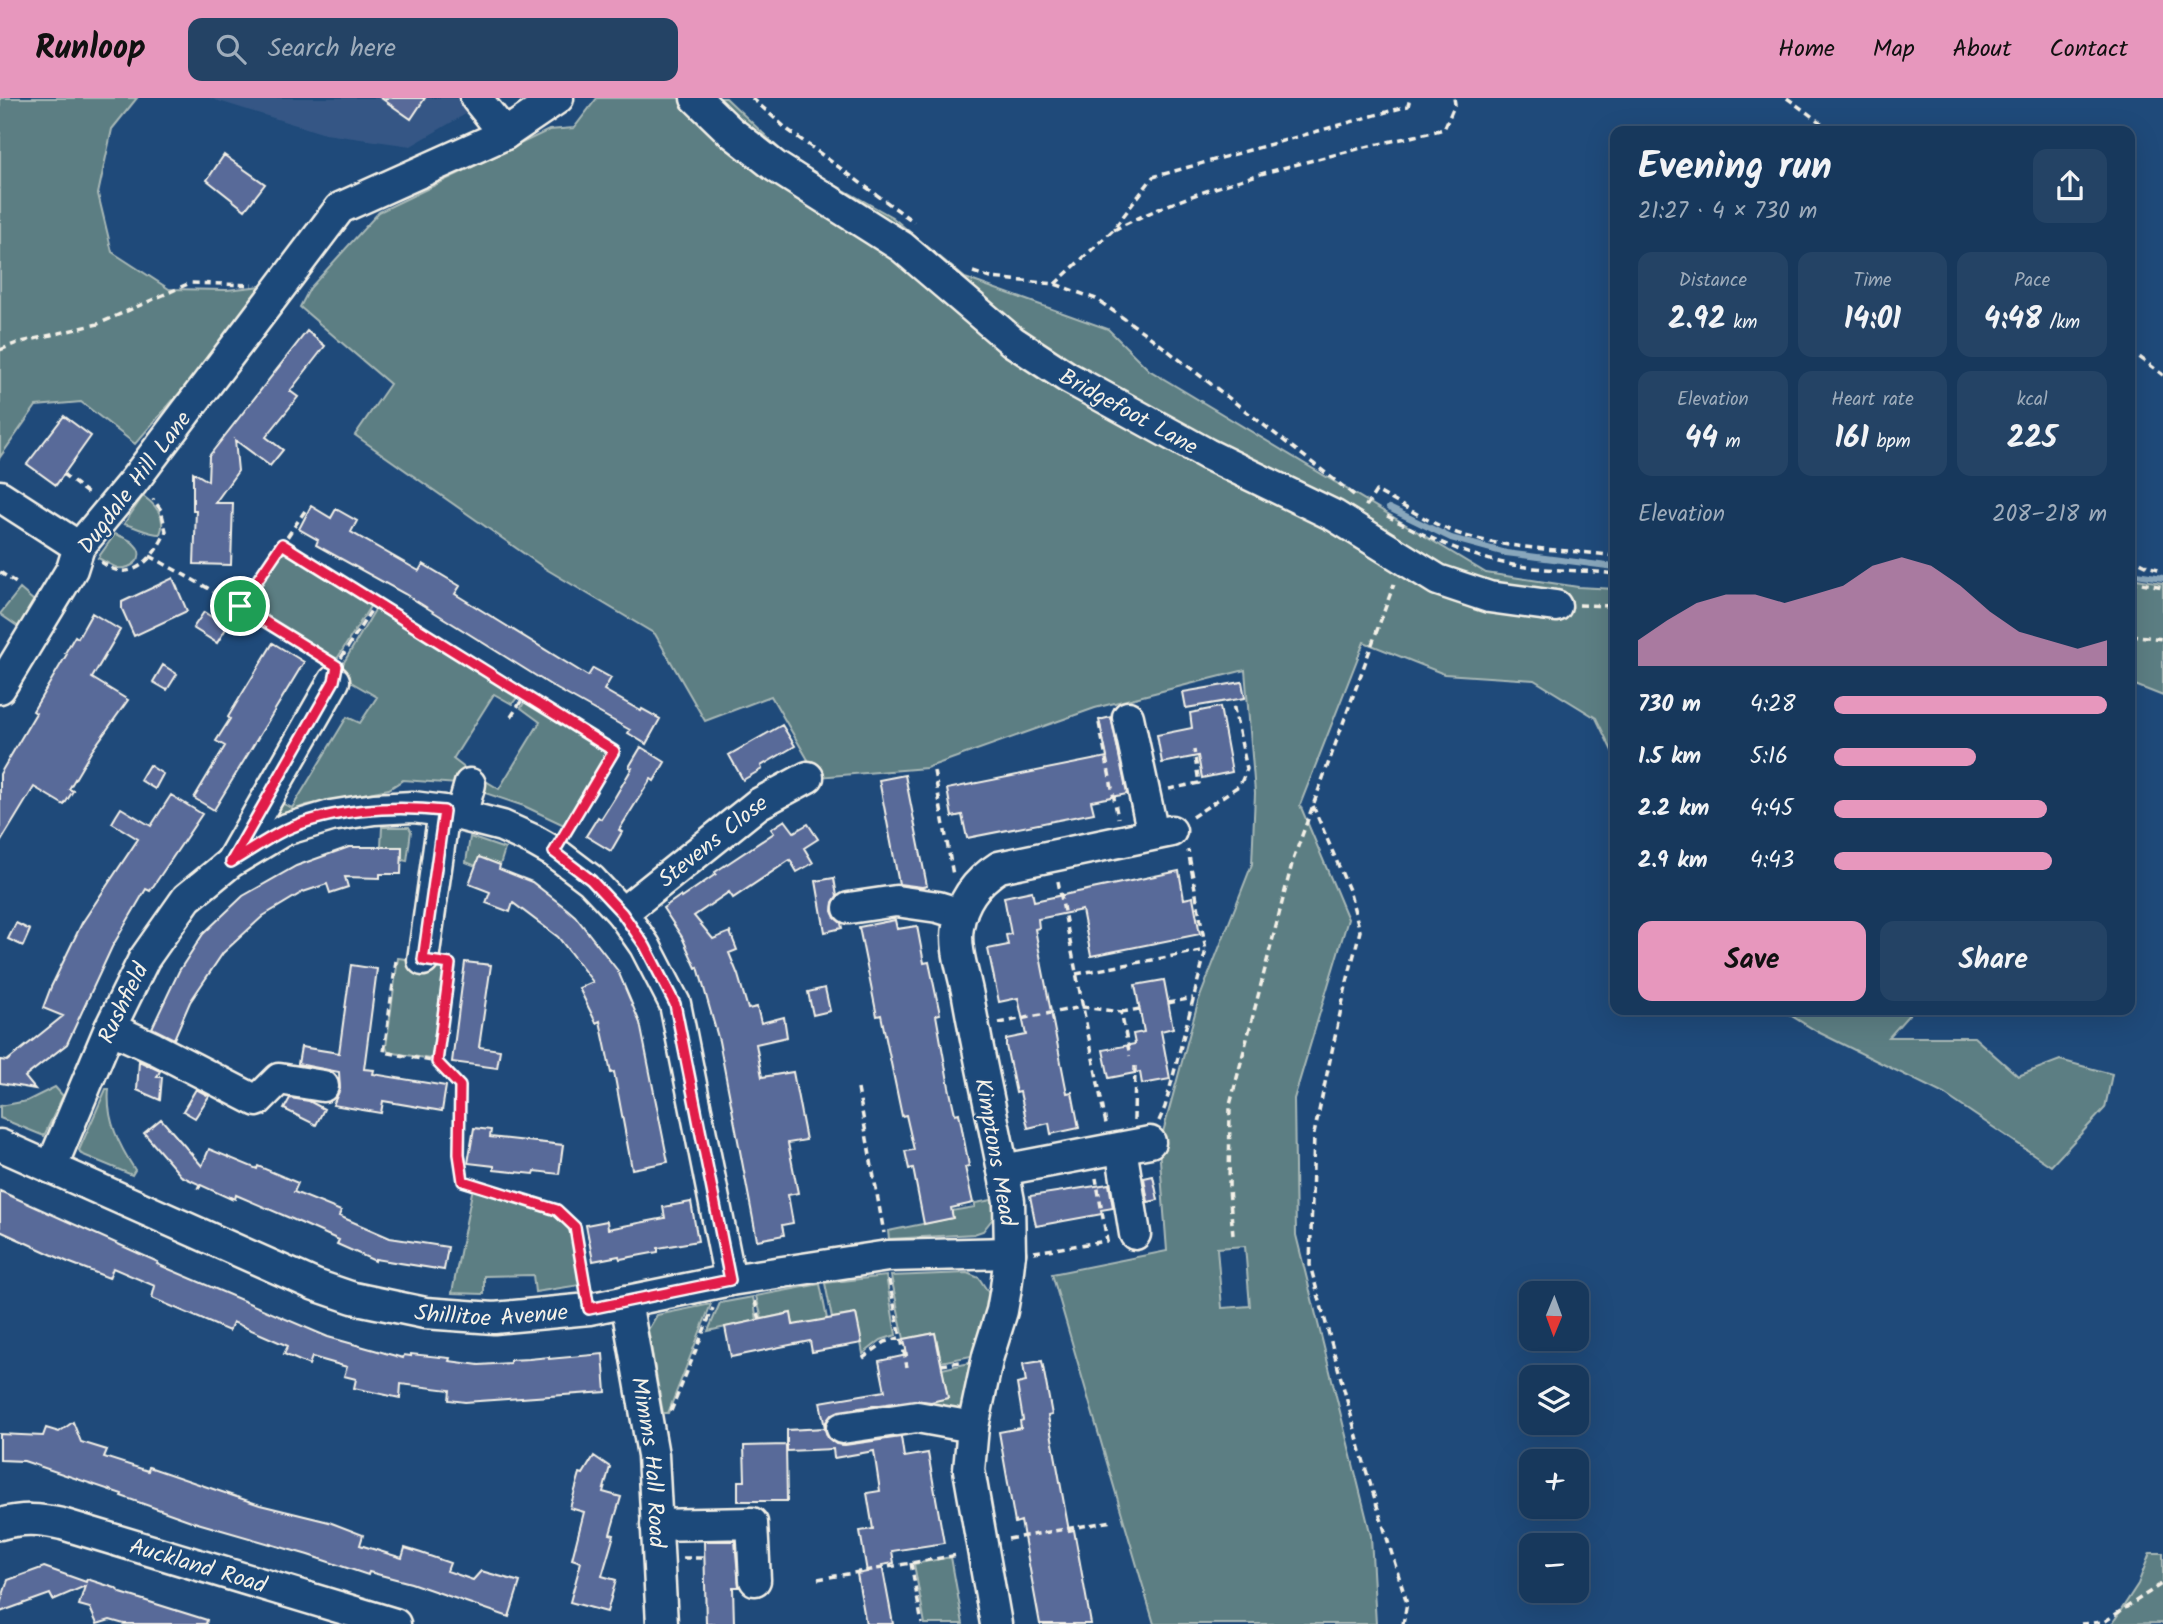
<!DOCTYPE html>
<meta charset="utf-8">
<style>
:root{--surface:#17385c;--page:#244365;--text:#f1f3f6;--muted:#9eacbb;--line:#365272;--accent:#e797bd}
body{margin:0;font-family:Kalam,sans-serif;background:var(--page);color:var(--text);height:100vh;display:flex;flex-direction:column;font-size:26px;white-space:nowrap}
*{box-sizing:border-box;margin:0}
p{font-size:23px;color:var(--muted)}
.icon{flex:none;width:38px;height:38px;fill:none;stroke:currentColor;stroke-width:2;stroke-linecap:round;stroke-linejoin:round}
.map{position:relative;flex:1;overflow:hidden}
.side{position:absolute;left:1610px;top:28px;width:525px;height:889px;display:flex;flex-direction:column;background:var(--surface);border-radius:14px;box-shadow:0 7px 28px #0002,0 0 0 2px var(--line)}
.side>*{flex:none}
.needle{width:46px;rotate:181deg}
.tools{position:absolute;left:1519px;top:1183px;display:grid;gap:14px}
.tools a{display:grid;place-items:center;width:70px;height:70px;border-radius:14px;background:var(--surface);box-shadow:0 7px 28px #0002,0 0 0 2px var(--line);font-size:35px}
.pin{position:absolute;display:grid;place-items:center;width:60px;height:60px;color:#fff;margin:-30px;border:4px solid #fff;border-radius:50%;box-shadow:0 2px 7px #0007}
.round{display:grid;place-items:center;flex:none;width:74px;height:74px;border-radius:14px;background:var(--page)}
.overview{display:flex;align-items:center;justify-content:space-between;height:119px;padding:0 28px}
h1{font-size:38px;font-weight:700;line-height:52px}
.metrics{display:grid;grid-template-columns:repeat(3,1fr);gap:10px;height:119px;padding:7px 28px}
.metrics div{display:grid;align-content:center;border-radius:14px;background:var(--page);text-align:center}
.metrics b{font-size:30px;font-weight:700}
.metrics small{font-size:19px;font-weight:400}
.metrics p{font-size:19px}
.chart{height:196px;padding:14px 28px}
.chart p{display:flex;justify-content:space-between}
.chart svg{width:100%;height:126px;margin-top:7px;fill:var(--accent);opacity:.7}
.action{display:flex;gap:14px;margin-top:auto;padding:14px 28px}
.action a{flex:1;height:80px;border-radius:14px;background:var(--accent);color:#111;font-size:28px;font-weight:700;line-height:80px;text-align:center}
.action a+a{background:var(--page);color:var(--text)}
ul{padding:0 28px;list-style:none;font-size:23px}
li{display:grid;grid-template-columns:112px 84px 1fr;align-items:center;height:52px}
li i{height:18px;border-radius:9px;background:var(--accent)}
header{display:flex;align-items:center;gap:42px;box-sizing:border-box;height:98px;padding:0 35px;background:var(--accent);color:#111}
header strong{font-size:33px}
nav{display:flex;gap:38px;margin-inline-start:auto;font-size:24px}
.search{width:490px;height:63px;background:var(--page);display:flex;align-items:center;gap:18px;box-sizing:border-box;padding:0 24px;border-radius:14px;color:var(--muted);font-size:26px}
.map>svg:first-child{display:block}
</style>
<header>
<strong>Runloop</strong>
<div class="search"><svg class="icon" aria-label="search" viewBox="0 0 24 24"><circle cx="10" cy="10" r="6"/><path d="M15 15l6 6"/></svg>Search here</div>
<nav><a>Home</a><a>Map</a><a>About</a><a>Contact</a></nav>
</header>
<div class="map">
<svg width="2163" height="1526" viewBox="0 0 2163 1526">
<rect width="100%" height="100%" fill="#1f4a7a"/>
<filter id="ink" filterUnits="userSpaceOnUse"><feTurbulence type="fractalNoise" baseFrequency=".0143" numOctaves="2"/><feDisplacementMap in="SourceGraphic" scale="14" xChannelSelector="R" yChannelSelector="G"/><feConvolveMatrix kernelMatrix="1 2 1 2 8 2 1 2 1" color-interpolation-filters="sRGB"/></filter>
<g filter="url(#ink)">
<path fill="#345785" d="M209,0H493L411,48L325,36Z"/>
<path fill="#5c7e83" stroke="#a8b8b6" stroke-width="2" fill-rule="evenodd" d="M0,0H137L112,31L98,96L112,154L169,191L227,192L262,188L261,201L135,346L81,304L36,308L0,359Z
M597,0H726L791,62L892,119L965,180L1108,231L1149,272L1486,475L1578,489L1615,491V659L1596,620L1534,582L1444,576L1364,544L1300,707L1348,821L1294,1001L1296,1137L1371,1438L1376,1526H1154L1052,1176L1167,1153L1159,1049L1198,904L1252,766L1255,695L1245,572L1095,610L926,670L818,679L771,598L705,623L655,536L546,471L355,337L390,286L300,209L310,190L379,114L549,32L574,30ZM1245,1148L1250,1208L1222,1210L1217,1150Z
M143,398C156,407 167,420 160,436C148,436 137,429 124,426Z
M115,436C122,439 131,441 135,447C147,459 132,472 118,470C112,468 104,463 98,460Z
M283,451L371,507L335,564L243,508Z
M2130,480L2163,485V598L2130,585Z
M20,491L41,509L26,534L0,516Z
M376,510L520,596L512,606L494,596L453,661L466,671L458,686L403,682L389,691L307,707L265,722L275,702L292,710L347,619L360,625L377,599L337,576Z
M527,599L611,652L566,728L524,708L479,693L484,682L499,691L540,624L521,610Z
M382,729H409L411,733L407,763L402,762V749H381Z
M470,739L505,751L500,767L480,760L476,768L466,764Z
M398,860L447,866L434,958L431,961L388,954L386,949Z
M1782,912H1913L1889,939H1974L2018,978L2060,962L2112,976L2105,1010L2051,1068L1944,996L1818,934Z
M55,989L63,998L44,1038L0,1020V1008L27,1003Z
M106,991H109C106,1022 119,1047 135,1072L132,1077L81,1056L79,1052Z
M473,1089C500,1097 563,1109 572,1138C577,1153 578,1171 580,1187L535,1194L533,1177L484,1178V1196L452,1195Z
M992,1102L994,1119L983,1133L974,1136L889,1141L888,1133L952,1120L951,1113L975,1109V1105Z
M967,1175L979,1180L990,1197L976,1257L941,1264L935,1235L904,1241L891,1178Z
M886,1178L896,1237L881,1242L863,1256L856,1216L832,1220L825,1185Z
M820,1186L827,1221L794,1229L790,1215L762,1221L756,1198Z
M753,1199L757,1222L708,1233L720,1205Z
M711,1206L668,1315H663L648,1232L657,1217Z
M974,1264L960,1316L917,1306L948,1300L942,1271Z
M2150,1455H2163V1525L2112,1526L2138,1486Z
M951,1459L963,1526H925L914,1466Z"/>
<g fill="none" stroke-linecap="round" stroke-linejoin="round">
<path stroke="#89a7bc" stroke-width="6" d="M1389,410L1451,440L1506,455L1615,469
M2130,475L2163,480"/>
</g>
<path fill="#596a99" stroke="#f4f1e8" stroke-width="2" d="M381,0H425L411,21Z
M224,57L265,86L245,112L207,82Z
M307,233L325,248L290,293L298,299L266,339L283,352L270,368L235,342L238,373L215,405H233L231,467L194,466L196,412H193V374L208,383L209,358Z
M64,318L91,338L56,387L27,366Z
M311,408L331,420L336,411L357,423L351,434L419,473L423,466L460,488L455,496L588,578L593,570L611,580L604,592L641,613L642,611L660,621L646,646L628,635L630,632L557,591L405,496L316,447L318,442L299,431Z
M173,480L187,513L134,538L122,511V504Z
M204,514L227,529L217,545L193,530Z
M92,515L120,532L92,580L128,602L91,654L69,691L73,693L64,707L34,689L0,745V676L36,615L33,613L67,556L65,555L75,538L78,540Z
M273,545L304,564L214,712L194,700L225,648L216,643L230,621L228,619Z
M163,567L177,576L167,592L153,584Z
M1242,584L1245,600L1186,610L1183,594Z
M1220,609L1232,674L1202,680L1198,658L1162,665L1157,637L1192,630L1190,615Z
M1111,619L1127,696L1091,703L1094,715L967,740L962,717L952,719L947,691L1107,659L1099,622Z
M782,627L795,648L761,668L762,671L743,682L729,657Z
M641,649L665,664L654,683L651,681L637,703L619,732L622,734L611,753L586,738L598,719L601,721L615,699L632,670L629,669Z
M149,667L163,676L155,691L140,682Z
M905,677L927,788L922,789L899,786L879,682Z
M171,697L202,716L150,793L146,791L112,849L67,946L25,979L35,991L0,985V962L7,963L63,918L43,910L51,889L82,825L138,741L112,725L116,718L121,710L151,728Z
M785,722L794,734L808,726L818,741L804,750L813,765L797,774L790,762L733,800L729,794L694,818L713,841L730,834L737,852L729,855L738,877L748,911L757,909L761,925L784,919L787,939L756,946L762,979L793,974L806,1042L788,1045L798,1095L788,1097L793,1125L782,1127L784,1137L757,1142L719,943L698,869L696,870L682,839L663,810L680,798L681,800L716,776L715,774L774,735L771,731Z
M349,749H402L401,776H380V780L345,779L348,789L330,795L327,786L303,794L263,818L223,855L190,904L174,941L152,930L179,873L203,836L243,798L296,768Z
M479,759L500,767L499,771L532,784L567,811L575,818L618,873L640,925L668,1064L632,1071L614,974L611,975L600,923L596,925L579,890L593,884L558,839L513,805L510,814L486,805L490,794L469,786Z
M1179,773L1184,801L1193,799L1200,836L1091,858L1082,812L1038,821L1039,830L1035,831L1042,868L1067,995L1072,994L1079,1030L1051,1036L1049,1025L1028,1030L1020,994L1016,995L1006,948V941L1026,937L1018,900L999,904L988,851L1008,847L1006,837L1011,836L1004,799L1032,793L1034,803Z
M834,780L837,798L833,804L832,813L835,820L841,825L842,830L825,834L816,783Z
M895,822L897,831L917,828L924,865L929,864L940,916L936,917L949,989L955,1016L959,1015L969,1068L965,1069L973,1105L951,1110L953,1120L924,1126L913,1070L909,1071L905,1053L914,1052L906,1017L902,1018L881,917L877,918L859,829Z
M16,825L30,832L23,848L8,841Z
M465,864L491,867L479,949L500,952L497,970L452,964Z
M351,867L377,871L364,971L374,972L373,976L446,988L442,1013L383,1003L381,1015L333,1007L340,991L339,974L298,966L301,949L339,955Z
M1164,882L1173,930L1161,933L1170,981L1142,986L1140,974L1109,980L1103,952L1135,946L1133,936L1144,934L1135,887Z
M825,890L830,913L813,917L808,894Z
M139,963L160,973L157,979H162L160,1002L137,992Z
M196,991L209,998L195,1020L183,1013Z
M290,1000L309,1003L324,1011L316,1027L284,1011Z
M161,1021L202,1068L209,1051L257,1071L258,1068L298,1085L294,1094L341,1113L339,1118L390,1140L448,1149L444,1172L375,1161V1163L337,1146L339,1142L292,1121L236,1097L235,1101L230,1099L231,1101L181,1078L144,1035Z
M474,1030L491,1032L490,1039L563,1047L559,1076L535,1073L534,1076L494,1072V1068L468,1065Z
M1153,1078L1158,1102L1148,1104L1144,1080Z
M1109,1086L1113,1110L1101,1112L1102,1116L1036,1128L1030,1098Z
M0,1093L158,1164L157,1166L328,1239L403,1260L404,1257L411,1258V1256L450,1260L449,1263L479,1267L510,1265V1262L529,1261L549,1259V1261L603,1256L606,1294L465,1304L449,1302L450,1292L401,1286L400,1300L354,1290L356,1281L344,1278L347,1269L312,1259L309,1267L284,1256L288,1248L233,1224L229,1233L152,1200L155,1188L113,1170L109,1180L68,1164L0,1133Z
M691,1104L698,1143L658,1150V1154L620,1161L619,1158L593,1163L586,1127L607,1123L608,1131L665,1120L663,1109Z
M791,1215L793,1227L856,1216L862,1245L812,1254L810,1243L731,1259L725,1229Z
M935,1235L948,1300L931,1304L914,1302L839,1313L831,1317L826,1324L825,1332L828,1340L836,1346L845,1347L901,1339L904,1359L928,1355L944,1445L892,1453L894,1465L882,1467L893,1526H866L857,1476L867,1474L860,1433L873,1431L867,1395L880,1393L874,1353L834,1360L833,1351L787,1353V1332L825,1330L820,1304L885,1293L879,1263L907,1257L904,1241Z
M1042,1263L1052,1317L1048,1318L1069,1433L1074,1432L1091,1526H1040L1021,1423L1015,1425L999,1334L1021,1330L1020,1323L1023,1322L1017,1286L1026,1284L1023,1266Z
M73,1324L81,1344L107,1352L104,1359L148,1373L149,1369L260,1407L329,1424L363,1437L360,1447L402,1460L405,1450L421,1455L450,1465L447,1473L473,1482L481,1473L520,1484L509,1519L411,1485L369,1474L368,1477L308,1457L194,1424L121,1398L122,1396L24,1363L0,1362V1336L43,1338L46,1330L59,1334Z
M786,1347L787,1403H738V1383H745L744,1348Z
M594,1358L610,1369L603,1394L621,1399L610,1436L614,1437L602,1478L616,1482L607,1514L570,1504L581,1464L572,1461L584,1414L570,1410L580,1375L583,1376Z
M704,1443H735L739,1489H733L734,1526H706Z
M44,1469L86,1484L87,1481L115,1490L121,1495L207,1522L206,1526H124L110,1522L97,1526L90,1510L79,1507L85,1488L53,1502L50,1496L0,1514V1506L8,1482Z"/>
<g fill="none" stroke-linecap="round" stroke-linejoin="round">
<g stroke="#f4f1e8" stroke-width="35">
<g id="minor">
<path d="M476,0L505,36"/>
<path id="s1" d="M696,0L730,33L776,69L902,149L1012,243L1067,279L1207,356L1335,418L1438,482L1489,499L1556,508"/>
<path d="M0,398L79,449"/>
<path d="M0,590L72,471L79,449L133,384L340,110L505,36L558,0"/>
<path d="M1128,619L1153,736"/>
<path d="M461,717L470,686"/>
<path d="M232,762L334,583"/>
<path d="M849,810L896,803L938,809L961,816"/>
<path id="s2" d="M622,815L758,706L808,679"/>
<path d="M423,862L444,713"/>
<path d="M110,930L154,950L257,1003L279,981L323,988"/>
<path id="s3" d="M0,1047L315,1187L353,1200L425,1215L494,1220L589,1211L730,1182L888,1158L1010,1155"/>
<path d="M1121,1050L1135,1136"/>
<path id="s4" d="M51,1070L110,930L144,861L187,800L231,764L284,732L331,718L374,711L413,709L444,713L502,728L533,742L554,754L591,782L622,815L645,848L675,906L730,1182"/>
<path d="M1003,1072L1150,1044"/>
<path id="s5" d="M626,1203L653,1357L662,1526"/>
<path d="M842,1330L917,1319L973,1329"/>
<path id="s6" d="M0,1426C23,1420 39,1421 62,1426L395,1526"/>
<path d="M656,1427L752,1425L755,1482"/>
<path d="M996,1526L969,1372L973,1329L988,1258L1002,1213L1006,1190L1010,1155L1009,1103C996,1034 980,966 968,898C964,876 954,850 958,829C962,802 977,783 999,769L1171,733"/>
</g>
</g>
<path stroke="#f4f1e8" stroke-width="3.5" stroke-dasharray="7 5" stroke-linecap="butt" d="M752,0L788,32L914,124
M1787,0L1832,33
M1114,132C1188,93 1272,72 1354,52C1384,44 1414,39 1444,31L1455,6L1454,0
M973,174L991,180L1055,186L1096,201L1149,238L1354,397
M1055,186L1112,133L1153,79L1408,8L1410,0
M0,252L17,245L98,226L190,185L252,187
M2130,252L2163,277
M63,376L91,398
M1365,406L1367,407L1376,393C1406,409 1437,430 1469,439C1517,452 1567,451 1615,458
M1387,418C1435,443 1478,464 1534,470C1561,473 1588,472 1615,476
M282,446L614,653L567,733
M150,458L240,508L323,560
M2130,459L2150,469L2163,472
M101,464C105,466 111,471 116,472C140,479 158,452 166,433L161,412L153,401
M0,474L19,487
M2130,483L2163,489
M1579,507L1615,508
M240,508L307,410
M2130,537L2163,541
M341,560L375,506
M511,619L525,597
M1099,625L1118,720
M934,673L953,777
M1169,691L1199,685L1194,652
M1313,708L1349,792L1360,833L1346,888L1314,1036L1310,1167L1366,1372L1407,1505L1403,1526
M1192,719L1240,687L1247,671L1233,606
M1058,783L1106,1026
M396,863L384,954L437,964L460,988L459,1056L463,1083L557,1112L574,1129L585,1185
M1076,876L1206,852
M1168,905L1193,900
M1121,914L1140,911
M999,925L1082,909L1121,914L1130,958
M437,964L450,866
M858,991L884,1135
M1134,1022L1135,968
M1159,1023L1165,1009L1206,852L1188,752
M198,1091L200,1087
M1233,1137L1229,1091L1230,1007L1293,762L1394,486
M1034,1154L1107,1143L1096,1080
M889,1182L907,1269
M755,1203L760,1222
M863,1260L885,1244L899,1240
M941,1267L960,1264
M671,1313L713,1210
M1008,1441L1112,1423
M683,1460H702
M911,1465L922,1526
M818,1481L958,1457
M2081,1526L2104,1524L2163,1485"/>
<use href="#minor" stroke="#1f4a7a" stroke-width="30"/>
</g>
</g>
<g fill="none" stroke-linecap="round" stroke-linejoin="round" filter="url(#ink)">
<g stroke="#fff" stroke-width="14">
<path id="route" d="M282,446L614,653L554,754L591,782L622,815L645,848L675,906L730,1182L589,1211L575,1129L557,1112L463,1083L459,1056L460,988L437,964L450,866L423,862L444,713C394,707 329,711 283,733C265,742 248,754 231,764L334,583L337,568L240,508Z"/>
</g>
<use href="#route" stroke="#e11d48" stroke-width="9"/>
</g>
<g text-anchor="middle" stroke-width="5" stroke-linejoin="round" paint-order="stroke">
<g font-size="23" fill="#f4f1e8" stroke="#1f4a7a">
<text dy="8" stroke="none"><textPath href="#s1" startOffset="536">Bridgefoot Lane</textPath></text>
<text transform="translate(134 384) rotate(-53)" y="8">Dugdale Hill Lane</text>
<text dy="8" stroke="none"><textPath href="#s2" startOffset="116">Stevens Close</textPath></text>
<text dy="8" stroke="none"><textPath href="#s4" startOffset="180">Rushfield</textPath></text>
<text transform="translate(996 1054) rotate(80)" y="8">Kimptons Mead</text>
<text dy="8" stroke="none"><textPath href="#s3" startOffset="525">Shillitoe Avenue</textPath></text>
<text dy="8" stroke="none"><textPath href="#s5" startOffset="163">Mimms Hall Road</textPath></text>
<text dy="8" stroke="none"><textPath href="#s6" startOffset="205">Auckland Road</textPath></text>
</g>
</g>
</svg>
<div class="tools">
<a><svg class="needle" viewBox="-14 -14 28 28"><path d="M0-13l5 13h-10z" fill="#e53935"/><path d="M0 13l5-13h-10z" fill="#9eacbb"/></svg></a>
<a><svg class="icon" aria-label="layers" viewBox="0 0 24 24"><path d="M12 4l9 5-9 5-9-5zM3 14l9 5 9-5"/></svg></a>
<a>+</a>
<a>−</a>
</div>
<div class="pin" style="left:240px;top:508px;background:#1e9e55"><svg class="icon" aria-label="arrive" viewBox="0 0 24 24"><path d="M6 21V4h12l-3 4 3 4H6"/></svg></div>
<section class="side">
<div class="overview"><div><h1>Evening run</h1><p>21:27 · 4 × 730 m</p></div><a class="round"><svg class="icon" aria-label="share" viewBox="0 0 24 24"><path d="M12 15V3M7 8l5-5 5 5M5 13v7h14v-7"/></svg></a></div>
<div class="metrics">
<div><p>Distance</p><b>2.92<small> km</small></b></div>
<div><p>Time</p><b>14:01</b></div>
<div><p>Pace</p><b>4:48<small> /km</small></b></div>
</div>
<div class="metrics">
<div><p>Elevation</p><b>44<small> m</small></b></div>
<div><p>Heart rate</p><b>161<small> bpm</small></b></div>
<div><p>kcal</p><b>225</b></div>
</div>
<div class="chart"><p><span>Elevation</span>208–218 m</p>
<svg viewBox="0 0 160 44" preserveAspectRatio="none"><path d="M0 44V35L10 28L20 22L30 19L40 19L50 22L60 19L70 16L80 9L90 6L100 9L110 16L120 25L130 32L140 35L150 38L160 35V44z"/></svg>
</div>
<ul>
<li><b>730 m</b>4:28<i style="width:100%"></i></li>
<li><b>1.5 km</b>5:16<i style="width:52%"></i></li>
<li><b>2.2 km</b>4:45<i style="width:78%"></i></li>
<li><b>2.9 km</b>4:43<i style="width:80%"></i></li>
</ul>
<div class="action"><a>Save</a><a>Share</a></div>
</section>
</div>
